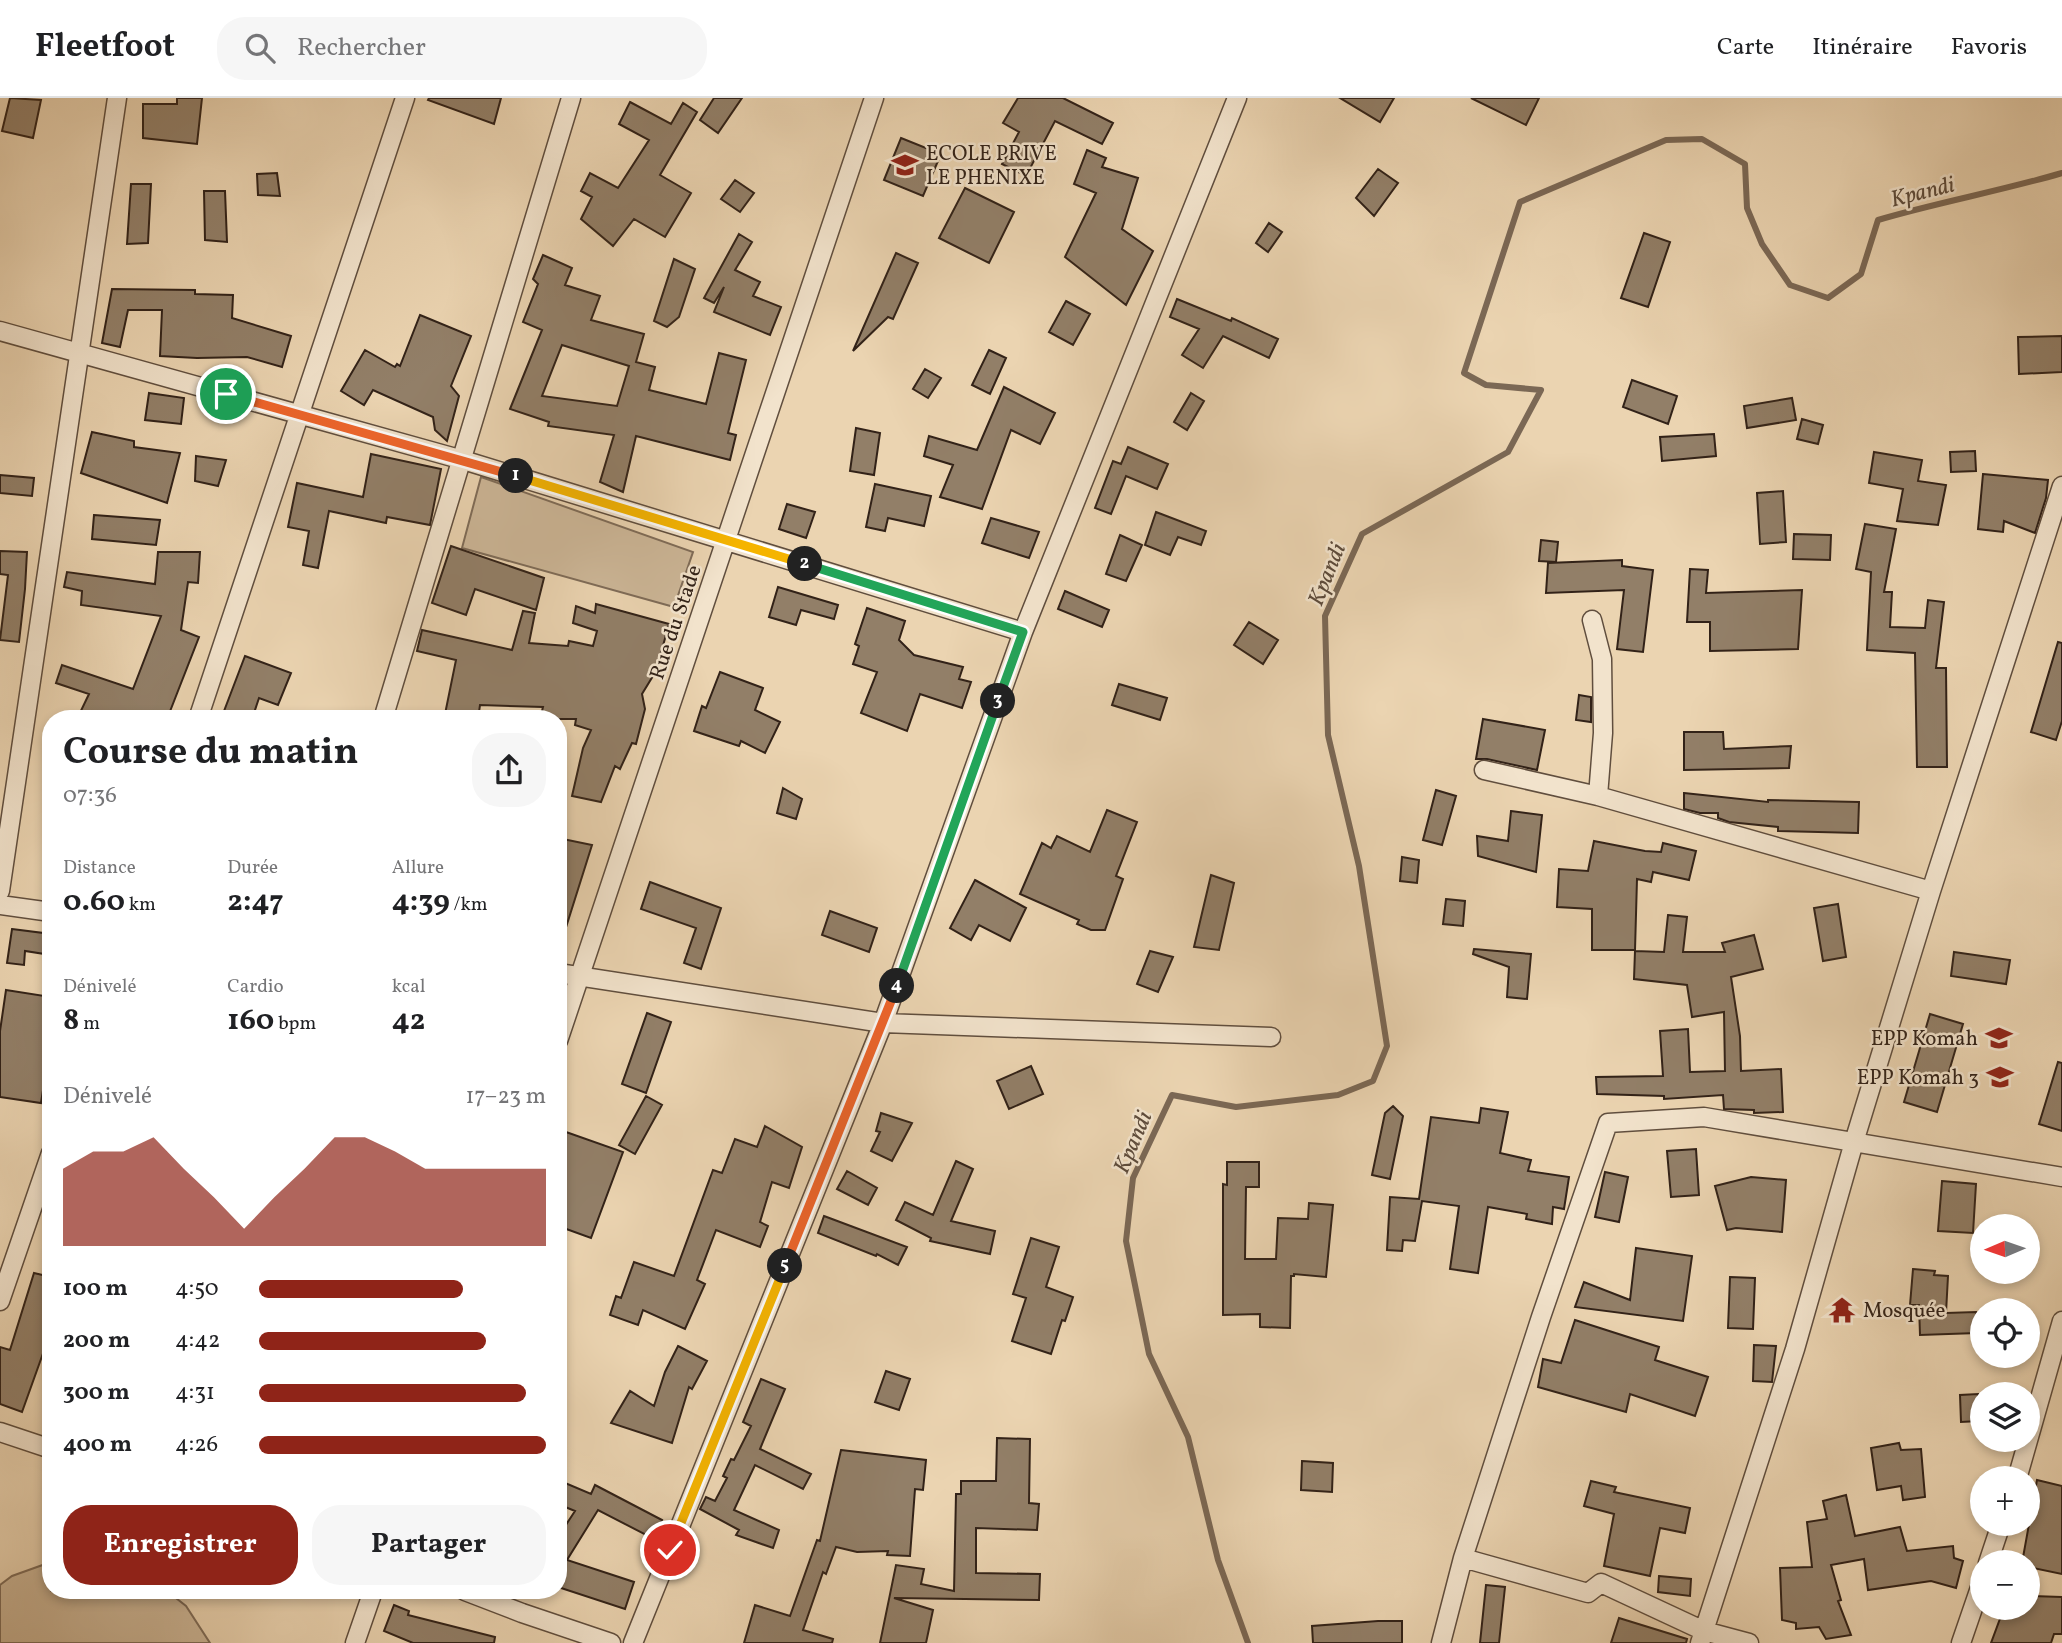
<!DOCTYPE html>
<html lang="fr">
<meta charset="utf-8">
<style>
:root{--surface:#fff;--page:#f6f6f6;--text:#202124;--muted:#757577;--line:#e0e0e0;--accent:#8f2418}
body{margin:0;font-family:Vollkorn,serif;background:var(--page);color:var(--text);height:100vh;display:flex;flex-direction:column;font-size:26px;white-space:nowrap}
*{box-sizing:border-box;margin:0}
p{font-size:23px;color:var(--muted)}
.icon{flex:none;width:38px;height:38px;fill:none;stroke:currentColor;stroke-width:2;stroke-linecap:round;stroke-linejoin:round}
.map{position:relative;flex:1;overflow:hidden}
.panel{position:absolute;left:42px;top:612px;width:525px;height:889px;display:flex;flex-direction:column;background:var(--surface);border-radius:28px;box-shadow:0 4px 10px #0003}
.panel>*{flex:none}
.needle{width:46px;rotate:268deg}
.tools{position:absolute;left:1970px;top:1116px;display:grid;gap:14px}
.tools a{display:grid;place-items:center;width:70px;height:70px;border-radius:50%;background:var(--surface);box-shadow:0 4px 10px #0003;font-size:35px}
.pin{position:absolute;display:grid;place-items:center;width:60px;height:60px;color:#fff;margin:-30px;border:4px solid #fff;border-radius:50%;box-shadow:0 2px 7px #0007}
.km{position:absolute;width:35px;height:35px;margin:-18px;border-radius:50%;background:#222;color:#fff;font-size:19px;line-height:35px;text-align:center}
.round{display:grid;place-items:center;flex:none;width:74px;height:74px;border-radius:28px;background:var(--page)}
.summary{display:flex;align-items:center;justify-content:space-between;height:119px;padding:0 21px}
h1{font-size:38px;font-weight:700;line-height:52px}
.figures{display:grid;grid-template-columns:repeat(3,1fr);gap:10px;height:119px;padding:7px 21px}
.figures div{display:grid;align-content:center}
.figures b{font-size:30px;font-weight:700}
.figures small{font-size:19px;font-weight:400}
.figures p{font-size:19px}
.chart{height:196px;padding:14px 21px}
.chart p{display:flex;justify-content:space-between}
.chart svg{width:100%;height:126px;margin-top:7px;fill:var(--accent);opacity:.7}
.button{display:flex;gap:14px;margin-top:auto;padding:14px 21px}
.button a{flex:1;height:80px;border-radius:28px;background:var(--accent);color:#fff;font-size:28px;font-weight:700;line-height:80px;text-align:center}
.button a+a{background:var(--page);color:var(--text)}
ul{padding:0 21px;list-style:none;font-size:23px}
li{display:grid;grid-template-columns:112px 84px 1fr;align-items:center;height:52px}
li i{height:18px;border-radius:9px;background:var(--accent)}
header{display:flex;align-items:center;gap:42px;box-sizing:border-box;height:98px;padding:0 35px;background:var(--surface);border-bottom:2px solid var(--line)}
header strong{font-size:33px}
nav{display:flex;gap:38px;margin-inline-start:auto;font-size:24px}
.search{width:490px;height:63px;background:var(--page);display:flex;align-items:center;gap:18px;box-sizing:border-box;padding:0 24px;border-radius:28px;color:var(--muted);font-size:26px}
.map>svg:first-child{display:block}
</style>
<header>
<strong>Fleetfoot</strong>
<div class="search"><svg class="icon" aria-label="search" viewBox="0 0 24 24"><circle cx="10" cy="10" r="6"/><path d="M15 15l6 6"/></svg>Rechercher</div>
<nav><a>Carte</a><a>Itinéraire</a><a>Favoris</a></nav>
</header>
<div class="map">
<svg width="2062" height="1545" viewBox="0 0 2062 1545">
<rect width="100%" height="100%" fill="#ebd4b1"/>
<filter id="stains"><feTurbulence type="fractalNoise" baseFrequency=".00286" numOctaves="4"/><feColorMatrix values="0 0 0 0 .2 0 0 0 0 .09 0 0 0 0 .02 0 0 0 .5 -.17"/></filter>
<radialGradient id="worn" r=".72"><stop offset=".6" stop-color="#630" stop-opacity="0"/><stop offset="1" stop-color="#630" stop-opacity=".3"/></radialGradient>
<path fill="#ccb697" stroke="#7f6c58" stroke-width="2" d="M481,379L693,454L674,509L462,450Z
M51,1464V1493H167L186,1508L210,1545H0V1487L12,1478Z"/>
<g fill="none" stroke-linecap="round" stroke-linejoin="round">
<path stroke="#7b6855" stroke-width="6" d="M1248,1545L1218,1462L1188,1339L1149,1256L1126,1143L1133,1080L1172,997L1236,1009L1338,997L1373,983L1387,948L1359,768L1328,637L1325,518L1362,436L1508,354L1541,292L1486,287L1464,275L1520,104L1666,42L1702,41L1745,66L1747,110L1762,146L1790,187L1828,200L1861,176L1878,122C1939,104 2001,93 2062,75"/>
</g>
<path fill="#927f68" stroke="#322218" stroke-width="2" fill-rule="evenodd" d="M10,0L41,2L33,40L2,33Z
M177,0H202L197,46L143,40V6H177Z
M429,0H501L494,26L428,2Z
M714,0H742L718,35L700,22Z
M1018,0H1063L1113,25L1102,46L1055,23L1026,78L1002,66L1019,34L1003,25Z
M1340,0H1394L1380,24Z
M1471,0H1539L1526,27Z
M630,4L671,26L683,5L697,14L660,77L691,95L665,139L634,121L613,148L581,121L592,99L581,93L590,75L618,90L649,42L619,26Z
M901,40L941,56L923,98L884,82Z
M1087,52L1106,60L1102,69L1138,80L1122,131L1153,153L1126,207L1065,159L1096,95L1074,86Z
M1378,71L1398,85L1374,118L1356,100Z
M277,75L280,98L258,97L257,76Z
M735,82L754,95L740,114L721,101Z
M131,86H151L148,145L127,146Z
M965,90L1014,114L989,165L939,140Z
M204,93H225L227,144L205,142Z
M1269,125L1282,134L1268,154L1256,145Z
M1644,135L1670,144L1648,209L1621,200Z
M739,136L752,144L735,172L760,184L753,198L781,209L770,237L714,214L724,189L714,205L704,200Z
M896,155L918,165L893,221L888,219L853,253Z
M543,157L572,170L565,187L600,198L591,222L644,236L636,264L655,269L649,292L706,306L719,255L746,262L728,335L736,337L730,362L636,338L623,394L600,384L614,337L548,328L549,324L510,311L542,232L523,224L538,186L533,181ZM562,247L629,268L617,308L542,298Z
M674,161L695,171L679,219L667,229L654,223Z
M112,191L195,192V196L233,197L232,220L291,238L282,269L247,259L197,260L160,258L162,212H128L120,249L102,245Z
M1177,201L1231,223L1232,220L1278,241L1269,260L1223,238L1203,270L1182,257L1199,231L1170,219Z
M1066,203L1090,216L1073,247L1049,234Z
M420,217L471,238L451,288L459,298L447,343L435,332L433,319L373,292L364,307L341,293L365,252L395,269L397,266L400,268Z
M2062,238V274L2019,276L2018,239Z
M989,252L1006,260L990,296L972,287Z
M925,271L941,280L928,300L913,291Z
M1632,282L1677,298L1668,326L1623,309Z
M1004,289L1055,315L1040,346L1011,332L982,411L940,399L953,367L924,358L929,338L977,352Z
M149,295L184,300L181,326L145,322Z
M1191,295L1204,303L1187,332L1174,324Z
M1792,300L1796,322L1747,330L1744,308Z
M1802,321L1823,327L1818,346L1797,341Z
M856,330L880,335L874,377L850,373Z
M92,334L134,343V349L180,355L167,405L81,375Z
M1714,336L1716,358L1662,363L1660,339Z
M1128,349L1168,366L1157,391L1126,378L1111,416L1095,410L1113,363L1121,366Z
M1975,353L1976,373L1951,374L1950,354Z
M1874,354L1922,362L1918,383L1946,387L1938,427L1897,423L1903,391L1869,385Z
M371,356L441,371L430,427L387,419L386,425L329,413L318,470L303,467L309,433L288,429L297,385L363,399Z
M196,358L226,362L218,388L195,383Z
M1983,376L2048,382L2046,400L2035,435L2004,423L2003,434L1978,431Z
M0,377L34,380L32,398L0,395Z
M875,386L931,398L924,428L888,420L885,433L866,429Z
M1783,393L1786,444L1760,446L1757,395Z
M787,406L815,414L806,440L779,431Z
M1156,414L1206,433L1201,447L1178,439L1170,457L1145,447Z
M94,417L160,422L156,447L92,441Z
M991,420L1039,434L1029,460L982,445Z
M1865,426L1896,431L1884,494H1892L1890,529L1925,530L1928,502L1944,504L1936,570H1946L1947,669H1917L1915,555L1867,552L1871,474L1856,471Z
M1794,436L1831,437L1830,462L1793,461Z
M1120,437L1142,447L1126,483L1106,476Z
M1541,442L1558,444L1556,464L1539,463Z
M451,448L544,480L536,512L475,491L466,517L432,505Z
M0,453L27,454L25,491L19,544L0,542L8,477L0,476Z
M158,454H200L198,485L188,484L181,532L199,539L167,621H77L89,596L56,585L62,567L133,591L161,518L81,507L82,493L64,489L67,474L155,486Z
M1622,462V468L1653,472L1643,554L1617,551L1624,492L1546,495L1548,465Z
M1690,471L1708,472L1706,495L1802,492L1798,551L1710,553V524H1687Z
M778,489L838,507L834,521L801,512L796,527L769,519Z
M1065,493L1109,512L1102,529L1058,511Z
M596,506L669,526L656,573L642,596L645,611L636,646L632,645L620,671L615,668L601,704L572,698L583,650L591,632L575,627L576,621H540L543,609L480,607L478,621H444L456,562L417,553L422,532L512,552L523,513L535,515L529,545L568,548L569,543L593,548L597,533L573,525L576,508L595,515Z
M867,510L905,523L899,542L914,557L963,569L959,581L971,584L962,610L920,596L907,633L861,615L877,574L853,566L859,548L855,546Z
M1249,524L1278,542L1263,566L1234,547Z
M2058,544L2062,545V623L2056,642L2031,634Z
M245,558L291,575L278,607L259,600L252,621H221Z
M720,574L763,590L755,612L780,624L765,655L741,643L739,648L694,633L702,608L706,610Z
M1119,586L1167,600L1160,622L1112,607Z
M1579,597L1591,599V624L1576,622Z
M1483,621L1545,632L1537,672L1487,661H1476Z
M1684,634H1723L1724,651L1791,648L1789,670L1684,672Z
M783,690L802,701L796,721L777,715Z
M1436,692L1456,698L1442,747L1423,742Z
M1684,695L1768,704V702L1859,704L1858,735L1778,733V729L1729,724L1718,720V715H1700L1684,711Z
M1107,712L1137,724L1116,778L1123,781L1105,832H1091L1077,826L1079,822L1020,796L1042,745L1051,750L1057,738L1090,754Z
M1511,713L1542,717L1536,774L1478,758L1477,738L1508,743Z
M558,740L592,747L562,842H558Z
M1594,743L1645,753L1661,754L1663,745L1696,753L1689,782L1653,774L1651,784L1637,781L1635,852H1592V811L1557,809L1559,771L1588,773Z
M1402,759L1419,762L1417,785L1400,783Z
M1211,777L1234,785L1219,852L1194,849Z
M975,782L1026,810L1010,843L979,827L971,842L950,830Z
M650,784L721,810L701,871L684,865L696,830L641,811Z
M1446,801L1465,803L1463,828L1443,826Z
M1838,806L1846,859L1823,863L1814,810Z
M830,813L877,830L869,854L822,837Z
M1668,817L1687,819L1683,854H1725L1722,845L1754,837L1763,871L1731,879L1740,938L1741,973L1781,971L1783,1014L1754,1015V1012L1724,1011L1723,997L1664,1001V998L1597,996L1596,979L1663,978L1660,933L1688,931L1690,974L1725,973L1724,914L1692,919L1687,887L1634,881L1635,853L1664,854Z
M12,831L51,836V857L25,853L24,867L7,865Z
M1474,851L1531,856L1527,901L1507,899L1509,869L1473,856Z
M1150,853L1173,859L1158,894L1137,886Z
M1954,854L2010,862L2006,886L1951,878Z
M6,892L51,899V941L41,1005L0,999V933Z
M647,915L671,924L646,995L622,986Z
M1930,916L1963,926L1937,1014L1904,1004Z
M2058,964L2062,965V1033L2039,1026Z
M1031,968L1043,996L1009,1011L997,983Z
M646,998L662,1007L635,1056L619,1047Z
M1393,1008L1403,1018L1390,1081L1372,1077L1385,1015Z
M1481,1010L1508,1014L1500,1055L1531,1062L1528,1073L1569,1079L1564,1111L1553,1109L1552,1126L1526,1121L1527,1116L1488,1109L1478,1175L1450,1171L1459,1108L1422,1103L1415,1143L1403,1142L1402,1153L1387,1152L1390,1099L1419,1101L1431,1019L1479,1025Z
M881,1015L912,1025L892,1063L871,1053L880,1034L876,1033Z
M765,1028L802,1049L789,1090L772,1084L760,1124L768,1128L760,1149L716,1132L697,1182L705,1186L685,1231L643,1212L638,1227L610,1217L616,1198L621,1200L634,1164L674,1178L713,1072L722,1075L735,1041L757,1049Z
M566,1034L623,1054L591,1140L558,1128V1061Z
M1696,1051L1699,1097L1671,1099L1667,1053Z
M956,1063L973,1071L951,1123L995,1133L990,1156L930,1143L931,1140L896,1122L905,1104L933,1117Z
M1227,1064H1259V1089H1246L1245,1161H1276L1278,1120L1308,1121L1309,1105L1333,1107L1326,1179L1294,1176V1178H1291L1290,1230L1260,1229V1216L1223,1217V1086L1227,1087Z
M847,1073L877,1090L868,1107L837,1091Z
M1605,1074L1628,1079L1619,1124L1595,1119Z
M1751,1079L1786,1082L1782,1134L1736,1130L1727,1132L1715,1088Z
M1942,1083L1976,1086L1973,1135L1938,1133Z
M824,1118L848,1127L907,1149L898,1167L877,1156L876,1158L818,1135Z
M1031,1140L1059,1149L1046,1189L1073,1199L1065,1223L1062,1222L1051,1256L1012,1243L1026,1200L1013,1196Z
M1636,1150L1692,1158L1683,1223L1575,1209L1584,1184L1630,1202Z
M1913,1171L1935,1173L1934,1177L1948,1178L1946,1215L1976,1214L1977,1235L1920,1237L1919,1207H1910Z
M34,1175L51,1179V1233L22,1314L0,1306V1249L10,1252Z
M1730,1179L1755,1180L1753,1231L1728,1230Z
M1575,1222L1659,1249L1655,1262L1708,1279L1695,1318L1630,1296L1626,1314L1538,1289L1543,1261L1561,1265Z
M1754,1247L1776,1248L1772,1284L1753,1283Z
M678,1248L707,1263L692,1291L689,1289L672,1345L611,1325L630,1293L654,1308L665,1274Z
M886,1273L910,1281L899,1312L875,1304Z
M761,1281L785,1291L760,1351L811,1376L803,1391L755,1367L734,1412L779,1432L773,1450L736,1437L739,1432L700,1411L706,1399L715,1403L727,1380L723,1378L731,1361L734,1362L751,1328L743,1324Z
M1978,1296L1979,1323L1961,1324L1960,1297Z
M997,1340L1030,1341L1029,1405L1039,1406L1037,1432L976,1430V1475L1040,1476L1039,1502L894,1500L933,1512L926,1545H880L896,1467L924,1471L921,1486L954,1493L956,1396H961V1383H996Z
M1899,1345L1901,1352L1921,1351L1925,1399L1903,1402L1901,1388L1877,1392L1871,1350Z
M841,1352L926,1362L923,1392L915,1391L910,1458L887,1457L888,1453L857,1454L836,1449L826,1476L823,1474L803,1532L833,1541L832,1545H744L755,1507L790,1518L817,1442L820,1443Z
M1302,1363L1333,1365L1332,1394L1301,1392Z
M558,1382L591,1396L595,1387L662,1422L652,1440L598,1412L567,1462L634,1484L625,1511L558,1489V1439L575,1413L558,1406Z
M2037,1382L2062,1388V1476L2028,1469V1465H2022Z
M1591,1383L1616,1389L1614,1394L1690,1410L1685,1435L1660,1430L1650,1478L1604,1468L1614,1416L1584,1408Z
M1846,1397L1855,1438L1900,1429L1907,1453L1953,1448L1954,1460L1963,1463L1956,1490L1931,1483L1868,1492L1864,1461L1831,1467L1841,1502L1838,1503L1851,1537L1826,1541L1819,1529L1796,1531V1525L1782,1522L1780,1470L1812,1469L1807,1424L1827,1421L1823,1403Z
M1659,1478L1691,1481L1690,1498L1658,1494Z
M1486,1487L1505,1489L1499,1545H1480Z
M2028,1498L2062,1499V1536H2054L2051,1545H1991L2004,1510H2028Z
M394,1507L409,1513L408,1517L495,1539L494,1545H413L384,1533Z
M1619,1520L1687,1541L1686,1545H1611Z
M1378,1523H1402V1545H1313L1312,1528Z"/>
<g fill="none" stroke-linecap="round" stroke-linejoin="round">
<g stroke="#604e3e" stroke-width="21">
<path id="street" d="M0,233L463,362L1023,534L1237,0
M1592,522L1602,561L1603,635L1598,698
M198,621L405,0
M383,621L571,0
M1484,672L1598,698L1931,793
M0,793L117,0
M0,807L51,814
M558,875L883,925L1271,939
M558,943L874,0
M0,1203L51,1055
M0,1334L51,1351
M2017,1381L2062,1223
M1463,1460L1588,1495L1601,1485L1704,1533L1749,1545
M1988,1465L2001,1426
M465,1493L522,1515L611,1545
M355,1545L373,1493
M633,1545L883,925L1023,534
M1441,1545L1463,1460L1541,1219L1608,1025L1704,1019L2062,1079
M1700,1545L1795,1251L1854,1044L1931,793L2062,388
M1961,1545L1983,1481"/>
</g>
<use href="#street" stroke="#f2e3cc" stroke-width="18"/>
</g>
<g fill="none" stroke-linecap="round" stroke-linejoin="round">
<g stroke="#fff" stroke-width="14">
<path id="split-1" d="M226,296L516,378"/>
</g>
<g stroke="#fff" stroke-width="14">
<path id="split-2" d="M516,378L805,466"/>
</g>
<g stroke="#fff" stroke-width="14">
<path id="split-3" d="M805,466L1023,534L998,603"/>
</g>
<g stroke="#fff" stroke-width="14">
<path id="split-4" d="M897,888L998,603"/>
</g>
<g stroke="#fff" stroke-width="14">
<path id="split-5" d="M785,1168L897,888"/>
</g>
<g stroke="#fff" stroke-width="14">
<path id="split-6" d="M670,1452L785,1168"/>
</g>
<use href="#split-1" stroke="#f0652b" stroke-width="9"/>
<use href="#split-2" stroke="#f5b400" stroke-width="9"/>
<use href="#split-3" stroke="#22a559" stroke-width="9"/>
<use href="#split-4" stroke="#22a559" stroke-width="9"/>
<use href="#split-5" stroke="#f0652b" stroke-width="9"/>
<use href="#split-6" stroke="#f5b400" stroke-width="9"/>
</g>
<defs>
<g id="school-bare" transform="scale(2.1)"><path d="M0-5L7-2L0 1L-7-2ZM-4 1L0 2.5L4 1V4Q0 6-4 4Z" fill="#8f2418" stroke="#f2e3cc" stroke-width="2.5" paint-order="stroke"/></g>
<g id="temple-bare" transform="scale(2.1)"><path d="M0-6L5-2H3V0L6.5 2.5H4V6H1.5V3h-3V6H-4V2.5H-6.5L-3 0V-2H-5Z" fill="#8f2418" stroke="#f2e3cc" stroke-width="2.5" paint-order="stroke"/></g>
</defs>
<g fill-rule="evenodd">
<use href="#school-bare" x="905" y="67"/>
<use href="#school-bare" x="1999" y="940"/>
<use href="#school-bare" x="2000" y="979"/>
<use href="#temple-bare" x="1842" y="1212"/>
</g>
<g text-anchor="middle" stroke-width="5" stroke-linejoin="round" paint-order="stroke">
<g font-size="21" fill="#322218" stroke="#f2e3cc" text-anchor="start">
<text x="926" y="62">ECOLE PRIVE<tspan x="926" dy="24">LE PHENIXE</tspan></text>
<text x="1978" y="947" text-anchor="end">EPP Komah</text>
<text x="1979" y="986" text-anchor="end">EPP Komah 3</text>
<text x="1863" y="1219">Mosquée</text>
</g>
<g font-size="21" fill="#322218" stroke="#f2e3cc">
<text transform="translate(675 524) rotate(-71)" y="7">Rue du Stade</text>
</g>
<g font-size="23" font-style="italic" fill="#5d4b3b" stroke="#f2e3cc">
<text transform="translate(1922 93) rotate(-14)" y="8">Kpandi</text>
<text transform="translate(1326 476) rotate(-68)" y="8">Kpandi</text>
<text transform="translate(1132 1044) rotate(-67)" y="8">Kpandi</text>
</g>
</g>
<rect width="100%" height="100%" filter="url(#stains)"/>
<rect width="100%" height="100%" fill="url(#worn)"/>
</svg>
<div class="tools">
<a><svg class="needle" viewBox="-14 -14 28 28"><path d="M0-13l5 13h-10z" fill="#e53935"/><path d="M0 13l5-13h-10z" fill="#757577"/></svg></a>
<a><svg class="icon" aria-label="locate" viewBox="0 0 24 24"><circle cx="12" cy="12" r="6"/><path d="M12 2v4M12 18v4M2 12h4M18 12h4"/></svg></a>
<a><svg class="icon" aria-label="layers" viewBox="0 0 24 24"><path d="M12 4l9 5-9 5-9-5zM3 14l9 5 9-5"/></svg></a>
<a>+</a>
<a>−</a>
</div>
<div class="pin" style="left:226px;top:296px;background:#1e9e55"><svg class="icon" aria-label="arrive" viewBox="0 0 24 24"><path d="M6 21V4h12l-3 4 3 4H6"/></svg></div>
<div class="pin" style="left:670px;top:1452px;background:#d93025"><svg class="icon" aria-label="check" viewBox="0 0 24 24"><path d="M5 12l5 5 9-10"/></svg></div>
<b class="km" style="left:516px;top:378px">1</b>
<b class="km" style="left:805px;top:466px">2</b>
<b class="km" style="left:998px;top:603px">3</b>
<b class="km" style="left:897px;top:888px">4</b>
<b class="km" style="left:785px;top:1168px">5</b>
<section class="panel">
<div class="summary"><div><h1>Course du matin</h1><p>07:36</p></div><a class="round"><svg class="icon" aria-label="share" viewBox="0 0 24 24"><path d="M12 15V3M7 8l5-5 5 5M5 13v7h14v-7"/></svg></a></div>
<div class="figures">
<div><p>Distance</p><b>0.60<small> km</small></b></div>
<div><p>Durée</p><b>2:47</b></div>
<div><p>Allure</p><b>4:39<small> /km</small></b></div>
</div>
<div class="figures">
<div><p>Dénivelé</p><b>8<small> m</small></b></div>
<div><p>Cardio</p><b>160<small> bpm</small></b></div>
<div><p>kcal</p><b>42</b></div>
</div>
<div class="chart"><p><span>Dénivelé</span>17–23 m</p>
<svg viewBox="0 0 160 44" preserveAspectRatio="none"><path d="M0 44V17L10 11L20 11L30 6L40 17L50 27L60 38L70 27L80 17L90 6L100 6L110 11L120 17L130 17L140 17L150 17L160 17V44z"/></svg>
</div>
<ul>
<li><b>100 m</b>4:50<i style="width:71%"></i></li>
<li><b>200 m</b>4:42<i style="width:79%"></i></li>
<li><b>300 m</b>4:31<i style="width:93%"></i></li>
<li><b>400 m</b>4:26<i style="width:100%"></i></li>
</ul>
<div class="button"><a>Enregistrer</a><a>Partager</a></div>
</section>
</div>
